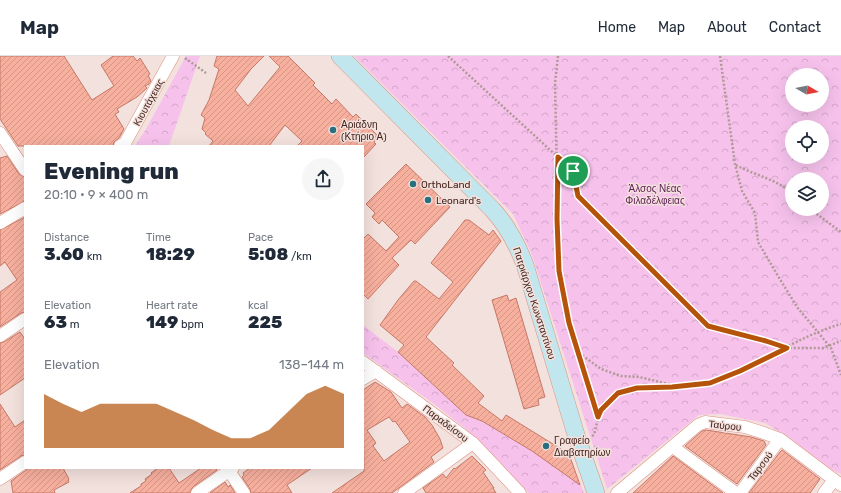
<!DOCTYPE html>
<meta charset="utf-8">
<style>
:root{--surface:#fff;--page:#f6f6f7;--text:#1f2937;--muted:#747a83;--line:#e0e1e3;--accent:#b45309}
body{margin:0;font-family:Rubik,sans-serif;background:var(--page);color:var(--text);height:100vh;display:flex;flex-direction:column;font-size:15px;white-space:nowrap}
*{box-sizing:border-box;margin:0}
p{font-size:13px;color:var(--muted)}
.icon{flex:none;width:22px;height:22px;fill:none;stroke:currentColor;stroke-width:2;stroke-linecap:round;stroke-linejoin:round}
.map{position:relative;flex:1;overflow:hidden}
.panel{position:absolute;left:24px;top:89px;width:340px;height:324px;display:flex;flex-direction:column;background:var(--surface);border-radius:0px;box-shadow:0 4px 16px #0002}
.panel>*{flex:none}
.needle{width:26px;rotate:99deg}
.controls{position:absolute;left:785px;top:12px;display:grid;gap:8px}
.controls a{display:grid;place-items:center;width:44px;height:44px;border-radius:50%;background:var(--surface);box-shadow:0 4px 16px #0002;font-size:20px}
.pin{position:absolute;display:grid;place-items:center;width:34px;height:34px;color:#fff;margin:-17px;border:2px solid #fff;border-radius:50%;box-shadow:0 1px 4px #0007}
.round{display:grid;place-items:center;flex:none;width:42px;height:42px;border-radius:21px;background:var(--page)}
.summary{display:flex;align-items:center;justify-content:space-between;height:68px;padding:0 20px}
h1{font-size:22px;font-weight:800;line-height:30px}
.stats{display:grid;grid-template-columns:repeat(3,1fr);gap:6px;height:68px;padding:4px 20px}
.stats div{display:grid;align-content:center}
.stats b{font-size:17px;font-weight:800}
.stats small{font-size:11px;font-weight:400}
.stats p{font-size:11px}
.chart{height:112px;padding:8px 20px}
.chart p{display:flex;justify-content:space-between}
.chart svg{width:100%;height:72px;margin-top:4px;fill:var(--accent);opacity:.7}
header{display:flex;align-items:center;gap:24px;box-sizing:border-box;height:56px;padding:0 20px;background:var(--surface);border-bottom:1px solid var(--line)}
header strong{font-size:19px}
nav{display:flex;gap:22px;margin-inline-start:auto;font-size:14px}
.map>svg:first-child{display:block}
</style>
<header>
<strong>Map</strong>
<nav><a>Home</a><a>Map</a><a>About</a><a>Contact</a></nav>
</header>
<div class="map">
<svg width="841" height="437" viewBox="0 0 841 437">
<defs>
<pattern id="park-crowns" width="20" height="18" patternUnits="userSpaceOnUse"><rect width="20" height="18" fill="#f6c2ec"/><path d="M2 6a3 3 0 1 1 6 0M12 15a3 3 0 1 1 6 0" fill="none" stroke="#d4a6ca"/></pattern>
<pattern id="building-hatch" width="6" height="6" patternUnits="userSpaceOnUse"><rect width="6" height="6" fill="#f7af9e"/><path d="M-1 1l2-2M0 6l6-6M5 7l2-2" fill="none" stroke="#d59688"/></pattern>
</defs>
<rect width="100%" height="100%" fill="#f3e1dd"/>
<path fill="url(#park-crowns)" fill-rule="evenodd" d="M186,0H200L169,90H135L146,73Z
M354,0H841V418L830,413L790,382L765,367L720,358L699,359L607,433L532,199L513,158ZM792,19H822V49H792ZM792,71H822V101H792ZM792,123H822V153H792Z
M363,269L398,296L466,359L482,365L532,395L573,424L577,420L584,437H529L466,373L438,351L363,297Z"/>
<path fill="url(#building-hatch)" stroke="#c77867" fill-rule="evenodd" d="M0,0H64L92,44L114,30L101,9L113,0H133L137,5L140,2L150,18L148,19L151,25L149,28L145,30L147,32L137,41L117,53L119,56L115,58L124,73L119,82L114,86L113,90H18L0,63Z
M217,0H264L251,13L235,34L248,50L280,11L269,0H288L315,27L313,29L332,48L336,43L353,61L356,58L378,80L374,86L376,88L363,102V90H297L302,85L285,69L269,90H209L213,85L205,78L206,77L202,73L205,62L201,59L209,44L219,13L214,10Z
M7,100L19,118L25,121V145L0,158V102Z
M406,108L450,151L415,188L411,184L392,202L399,209L368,243L363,238V183L368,178L386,195L399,181L382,164L379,168L372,161L375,157L366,148Z
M25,161V256L21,257L0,271V236L17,224L5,206L0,210V174Z
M465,164H469L489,179L493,174L501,185L426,281L454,307L452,309L484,340L478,347L502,365L506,359L569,398L580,429L532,395L482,365L466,359L398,296L404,289L380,269L398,244L414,225H416L439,243L453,226L431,207Z
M507,239L509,245L516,242L545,341L538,343L539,349L524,353L492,244Z
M20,276L25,283V322L0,339V287L4,286Z
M375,326L391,336L402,352L407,348L425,361L432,369L440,383L443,392L431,401L434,406L392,437H332L364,415L363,334ZM389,361L393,366L395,365L410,386L384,405L373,390L376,387L367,374Z
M0,348L15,371L25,364V399L21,400L0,414Z
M706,374L751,381L764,385L766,389L737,428L685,390L702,375Z
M782,394L820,423L810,437H749L780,396Z
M472,400L486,414L483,416L494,432H493L496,437H426L423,432L443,418L446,422L454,412L455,413Z
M673,400L723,437H633Z
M29,412H63L69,423L68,424L69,426L54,434L55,437H13L11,425Z
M158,412H169L179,427L201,412H216L217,414L193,431L190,437H130L141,430V428L146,425L145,423L152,418L151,417Z
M250,412H312L287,429L292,437H251L250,433L242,421L244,419L243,417Z
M225,426L228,431L230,429L235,437H210Z"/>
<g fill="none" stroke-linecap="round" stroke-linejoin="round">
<g stroke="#e08f7d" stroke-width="13">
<path id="minor" d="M0,77L25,114
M120,90L125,87L173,0
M0,167L25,152
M0,280L25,263
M363,306L473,387L520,437
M363,323L376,315
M673,391L736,437
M227,412L244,437
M0,423L25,406
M197,437L233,412
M404,437L473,387
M617,437L698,369L705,366L745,371L764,377L780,383L841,429
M740,437L780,383
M824,437L834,424"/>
</g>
<g stroke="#e08f7d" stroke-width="18">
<path id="secondary" d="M340,0L492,153C508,170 517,188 525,209L577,382L596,437"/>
</g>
<path stroke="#b09994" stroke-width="2.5" stroke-dasharray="2 2" stroke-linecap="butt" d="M448,0L573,115L578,140L708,270L766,285L787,292H823L841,285
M558,0L555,27L559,215L569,267L597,361
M720,0L735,108L742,135L755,157L758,186L778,220L797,251L831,292L841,319
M185,2L206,17
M736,109C754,119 776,123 792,137
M810,153L841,176
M579,297L601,313L621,320L639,321L677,330
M592,380L594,379C598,361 601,350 617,338C631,327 689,332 710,327C724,324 739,316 752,309C781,294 810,277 841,268"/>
<use href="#minor" stroke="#fff" stroke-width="12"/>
<use href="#secondary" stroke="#c2e6ed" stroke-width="17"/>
</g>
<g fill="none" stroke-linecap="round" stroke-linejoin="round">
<g stroke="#fff" stroke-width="8">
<path id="route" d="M558,101L573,115L578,140L708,270L766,285L787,292L740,315L710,327L672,331L637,332L618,337L601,354L598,361L569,267L559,215L557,163Z"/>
</g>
<use href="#route" stroke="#b45309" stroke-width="5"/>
</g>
<g fill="#296f7d" stroke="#f3e1dd" stroke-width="1.5">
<circle cx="333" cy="74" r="4"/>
<circle cx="413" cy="128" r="4"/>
<circle cx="428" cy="144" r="4"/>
<circle cx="546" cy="390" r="4"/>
</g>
<g text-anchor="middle" stroke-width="3" stroke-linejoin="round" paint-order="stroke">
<g font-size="10" fill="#43231c" stroke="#f3e1dd">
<text transform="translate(148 46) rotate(-61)" y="4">Κιουτάχειας</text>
<text transform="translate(535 247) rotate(72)" y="4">Πατριάρχου Κωνσταντίνου</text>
<text transform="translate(446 367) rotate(37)" y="4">Παραδείσου</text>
<text transform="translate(725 369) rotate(6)" y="4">Ταύρου</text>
<text transform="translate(760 410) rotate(-53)" y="4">Ταρσού</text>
</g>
<g font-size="10" fill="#43231c" stroke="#f3e1dd" text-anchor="start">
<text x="341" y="72">Αριάδνη<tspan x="341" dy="12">(Κτήριο Α)</tspan></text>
<text x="421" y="132">OrthoLand</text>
<text x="436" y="148">Leonard's</text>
<text x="554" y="388">Γραφείο<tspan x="554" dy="12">Διαβατηρίων</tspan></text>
</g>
<g font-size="10" fill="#5d1c55" stroke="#f3e1dd">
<text x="655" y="136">Άλσος Νέας<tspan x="655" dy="12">Φιλαδέλφειας</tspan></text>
</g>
</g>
</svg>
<div class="controls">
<a><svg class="needle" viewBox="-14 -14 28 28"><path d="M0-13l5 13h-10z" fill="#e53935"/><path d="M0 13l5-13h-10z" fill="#747a83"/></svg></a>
<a><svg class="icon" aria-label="locate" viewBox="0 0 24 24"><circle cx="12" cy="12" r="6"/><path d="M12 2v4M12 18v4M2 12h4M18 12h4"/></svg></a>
<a><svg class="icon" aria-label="layers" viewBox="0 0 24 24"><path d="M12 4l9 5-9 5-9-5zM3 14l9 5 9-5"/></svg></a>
</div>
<div class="pin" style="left:573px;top:115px;background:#1e9e55"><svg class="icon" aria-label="arrive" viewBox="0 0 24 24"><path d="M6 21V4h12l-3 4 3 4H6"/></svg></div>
<section class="panel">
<div class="summary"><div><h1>Evening run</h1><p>20:10 · 9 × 400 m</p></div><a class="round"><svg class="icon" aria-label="share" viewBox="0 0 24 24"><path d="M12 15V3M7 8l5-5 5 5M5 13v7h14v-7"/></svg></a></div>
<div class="stats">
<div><p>Distance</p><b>3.60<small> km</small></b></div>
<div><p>Time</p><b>18:29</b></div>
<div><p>Pace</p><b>5:08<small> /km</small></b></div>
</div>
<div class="stats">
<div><p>Elevation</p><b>63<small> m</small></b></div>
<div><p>Heart rate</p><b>149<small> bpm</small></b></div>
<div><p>kcal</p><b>225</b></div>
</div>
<div class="chart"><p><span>Elevation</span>138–144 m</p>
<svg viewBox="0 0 160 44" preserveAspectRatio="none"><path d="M0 44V11L10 17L20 22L30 17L40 17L50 17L60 17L70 22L80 27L90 33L100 38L110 38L120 33L130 22L140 11L150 6L160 11V44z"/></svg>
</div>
</section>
</div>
